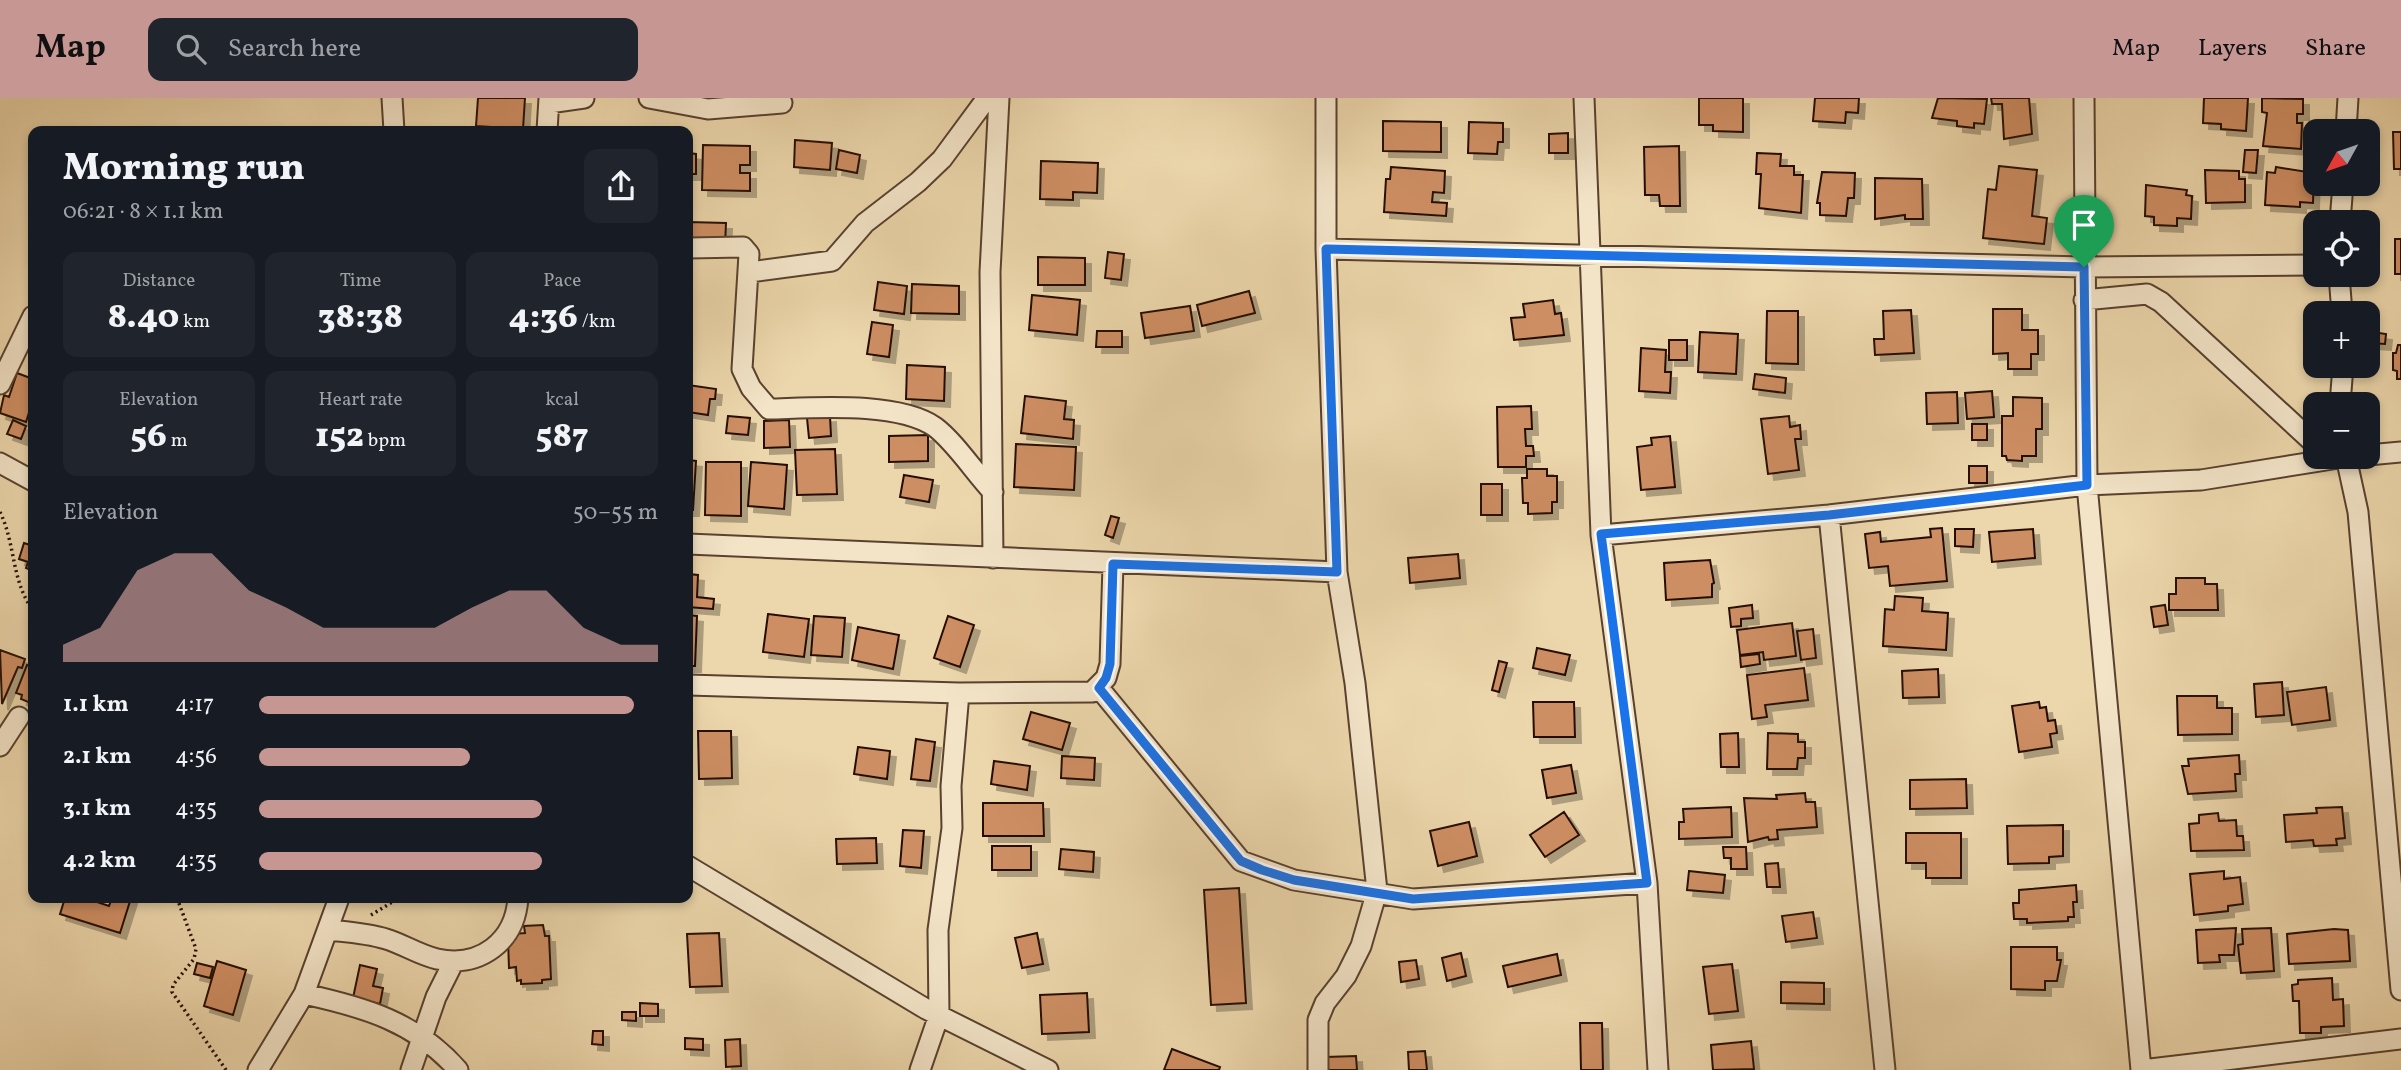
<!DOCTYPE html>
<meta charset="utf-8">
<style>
:root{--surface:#171b24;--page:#20242c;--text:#f1f3f6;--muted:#9ea1a6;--accent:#c59692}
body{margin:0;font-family:Vollkorn,serif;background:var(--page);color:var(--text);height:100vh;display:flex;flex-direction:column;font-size:26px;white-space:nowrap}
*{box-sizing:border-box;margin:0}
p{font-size:23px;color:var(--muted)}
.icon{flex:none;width:38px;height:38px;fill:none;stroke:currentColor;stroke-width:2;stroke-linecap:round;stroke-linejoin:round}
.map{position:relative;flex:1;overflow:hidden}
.sheet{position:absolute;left:28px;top:28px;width:665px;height:777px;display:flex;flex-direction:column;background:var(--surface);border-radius:14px;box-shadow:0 4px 10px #0003}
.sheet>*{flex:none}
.needle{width:46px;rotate:230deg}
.tools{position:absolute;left:2303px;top:21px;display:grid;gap:14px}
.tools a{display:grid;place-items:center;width:77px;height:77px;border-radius:14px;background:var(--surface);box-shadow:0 4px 10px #0003;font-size:35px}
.pin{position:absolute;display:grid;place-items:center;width:60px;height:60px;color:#fff;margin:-72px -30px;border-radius:50% 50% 50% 0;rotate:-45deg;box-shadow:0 0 7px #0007}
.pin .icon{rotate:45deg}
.round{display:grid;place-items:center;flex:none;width:74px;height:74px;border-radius:14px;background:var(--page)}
.headline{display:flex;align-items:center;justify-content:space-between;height:119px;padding:0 35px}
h1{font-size:38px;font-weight:800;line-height:52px}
.figures{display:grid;grid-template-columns:repeat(3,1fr);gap:10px;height:119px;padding:7px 35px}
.figures div{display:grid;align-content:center;border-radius:14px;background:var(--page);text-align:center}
.figures b{font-size:35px;font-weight:800}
.figures small{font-size:19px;font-weight:400}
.figures p{font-size:19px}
.chart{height:196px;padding:14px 35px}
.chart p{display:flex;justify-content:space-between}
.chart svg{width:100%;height:126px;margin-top:7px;fill:var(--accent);opacity:.7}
ul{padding:0 35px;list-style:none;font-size:23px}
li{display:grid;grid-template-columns:112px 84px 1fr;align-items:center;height:52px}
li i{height:18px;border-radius:9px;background:var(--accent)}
header{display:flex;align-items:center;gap:42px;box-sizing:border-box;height:98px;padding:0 35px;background:var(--accent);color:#111}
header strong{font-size:33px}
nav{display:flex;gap:38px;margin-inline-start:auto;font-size:24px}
.search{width:490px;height:63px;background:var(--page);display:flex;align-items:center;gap:18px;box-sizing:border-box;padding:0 24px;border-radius:14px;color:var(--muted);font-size:26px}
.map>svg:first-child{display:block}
</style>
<header>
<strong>Map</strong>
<div class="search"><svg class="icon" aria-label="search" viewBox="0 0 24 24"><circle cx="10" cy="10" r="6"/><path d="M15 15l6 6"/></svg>Search here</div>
<nav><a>Map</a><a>Layers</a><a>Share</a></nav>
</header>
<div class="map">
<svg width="2401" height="972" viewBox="0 0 2401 972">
<defs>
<filter id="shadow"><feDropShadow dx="6" dy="6" stdDeviation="0" flood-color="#0004"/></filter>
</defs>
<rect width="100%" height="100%" fill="#ecd6ab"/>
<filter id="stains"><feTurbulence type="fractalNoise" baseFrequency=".00286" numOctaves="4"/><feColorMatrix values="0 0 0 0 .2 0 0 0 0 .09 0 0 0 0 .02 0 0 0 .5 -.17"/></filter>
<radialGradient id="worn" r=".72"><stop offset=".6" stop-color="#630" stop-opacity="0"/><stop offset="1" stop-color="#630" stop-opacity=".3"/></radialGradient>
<path fill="#ce8e64" stroke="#260f06" stroke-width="2" filter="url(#shadow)" d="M478,0H525L523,31L476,28Z
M1699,0H1743V34L1713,33V27H1699Z
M1815,0H1859L1858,15L1846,14L1845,25L1813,23Z
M1938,0L1987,1L1984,26L1974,25V30L1957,28V23L1932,20Z
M1991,0H2029L2032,36L2004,41L2002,6H1992Z
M2204,0H2248L2246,33L2221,31V26L2203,25Z
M2262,0L2303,1V16H2297V25H2302L2301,51L2263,48L2267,15L2262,14Z
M1383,23L1441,24V54L1383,53Z
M1469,24L1503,25V44H1498L1497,56L1468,55Z
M2393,34H2401V71H2394Z
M1568,35V55H1549V36Z
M795,42L832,45L830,72L794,69Z
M703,47L750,48V67H740V75H750V93L702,92Z
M1679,48L1680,108H1660L1659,97H1645L1644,49Z
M839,52L860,57L857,75L836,71Z
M2245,52H2258L2256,75L2243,74Z
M688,55L696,56V76H688Z
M1757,55L1781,56L1780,68H1794V77H1803L1801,115L1759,110L1761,76H1756Z
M1041,63L1098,65L1097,95L1073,94V102L1040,101Z
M1999,68L2037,72L2032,118L2047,120L2044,146L1983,140L1988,91L1996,92Z
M1391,69L1445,73L1444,95L1433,94L1432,104L1447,105L1446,118L1384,114L1386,81H1390Z
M2276,69L2314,75L2313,105L2300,104V109L2265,107L2267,74L2275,75Z
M2205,72L2239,73V81H2245V104L2206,105Z
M1822,74L1855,75L1854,100H1848L1846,118L1820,117V105H1817Z
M1875,80L1922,81L1923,121H1905V117L1875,121Z
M2146,87L2187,92L2186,97L2192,98L2191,121L2177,120V128L2154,127V119L2145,118Z
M688,124L726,125L725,148L688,146Z
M2395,141H2401V176H2395Z
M1108,154L1124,156L1121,182L1105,180Z
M1038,159L1085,160V187H1038Z
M878,184L907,188L904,216L874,212Z
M912,186L959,188V216L911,215Z
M1249,193L1255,215L1202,228L1197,207Z
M1032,197L1080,202L1077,237L1029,232Z
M1553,202L1555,216L1561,215L1564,237L1514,242L1511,220L1525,219L1523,206Z
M1190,208L1194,233L1145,240L1141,215Z
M1993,211H2022V232H2038V256H2031V271H2008V255L1993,256Z
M1911,212L1914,255L1875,257L1874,241H1884L1883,213Z
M1767,213H1798V266L1766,265Z
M872,224L893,227L889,259L867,256Z
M1097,233H1122V249H1096Z
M1700,234L1738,236L1736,276L1698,274Z
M2372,234L2386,236L2385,246L2371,245Z
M1669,242H1687V262H1669Z
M2398,247H2401V281H2397V273L2393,272V255H2396Z
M1641,250L1666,252L1665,274H1671L1670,295L1639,293Z
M907,267L945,269L944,303L906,301Z
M17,275L33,281V302L26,324L0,315L4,297L9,299Z
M1755,276L1786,280L1785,295L1753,291Z
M688,287L716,291L715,301H710L708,317L688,314Z
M1992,293L1994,319L1967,321L1965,295Z
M1957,294L1958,325L1927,326L1926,295Z
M1025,298L1066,303L1064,321L1074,322L1073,341L1021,335Z
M2013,299L2042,300V331H2036V358H2022V363L2007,362L2006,358H2002V318H2013Z
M1531,308L1532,331H1525L1526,348H1533L1534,358H1526V369H1498L1497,309Z
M728,318L750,320L748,337L726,335Z
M830,318L831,338L809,340L807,320Z
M1789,318L1790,329L1800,327L1801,341H1795L1799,372L1768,376L1761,321Z
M13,322L26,328L21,341L7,336Z
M789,322L790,349L764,350V323Z
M1972,326H1987V342H1972Z
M928,337V363L889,364V338Z
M1670,338L1675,389L1641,392L1637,349L1652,347L1651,340Z
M1016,346L1076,349L1074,392L1014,389Z
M835,351L837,396L797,397L795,352Z
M688,362L696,363L693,412H688Z
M706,364H741V418L705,417Z
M751,364L787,367L784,411L748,408Z
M1969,368H1987V385H1969Z
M1527,371H1547V378H1557V404H1552V415L1528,416V405H1523L1522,380H1527Z
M904,377L933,382L929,404L900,399Z
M1481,386H1502V417H1481Z
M1111,418L1119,420L1113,440L1105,437Z
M1942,430L1947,483L1890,488L1888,468L1869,470L1865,436L1880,434L1881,444L1931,439L1930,431Z
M1955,431H1974L1973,449L1955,448Z
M2033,431L2035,460L1992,464L1989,434Z
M24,445L33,448V473L26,470L28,464L19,461Z
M1458,456L1460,480L1410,485L1408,460Z
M1710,462L1714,485L1712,486V499L1666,502L1664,465Z
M688,476L698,477L697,499L714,501L713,511L688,509Z
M2176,480H2205V486H2217L2218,512H2169V496H2176Z
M1895,498L1923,500L1922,513L1948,515L1946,552L1883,548L1885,511L1894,512Z
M1752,507L1753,520L1741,521V528L1731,529L1729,510Z
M2165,507L2168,527L2154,529L2151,509Z
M768,516L809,521L804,559L763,554Z
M688,517L697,518L695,568H688Z
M814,518L845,520L842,559L811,557Z
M948,518L974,527L960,569L934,560Z
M1792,525L1796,558L1764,562L1763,554L1740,557L1737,532Z
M858,529L899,537L893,571L852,562Z
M1813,531L1816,560L1801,562L1797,533Z
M1537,550L1570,557L1565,577L1533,570Z
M0,552L25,561L22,570L18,569L2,606Z
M1759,556L1760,566L1741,569L1740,558Z
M1499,563L1507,565L1499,594L1492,592Z
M27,567L33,569V606L21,601L22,597L16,595Z
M1804,570L1808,602L1765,607L1767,619L1752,621L1747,577Z
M1938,571L1939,599L1903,600L1902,573Z
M2282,584L2284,617L2256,619L2254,586Z
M2326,589L2330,622L2292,627L2287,594Z
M2177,598H2217V610H2232V636L2178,637Z
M1533,604H1574L1575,639H1534Z
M2039,604L2040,610L2046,609L2048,623L2055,622L2057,635L2050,636L2052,649L2019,654L2012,608Z
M1031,614L1070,625L1062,652L1023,641Z
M698,633H731L732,680L699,681Z
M1738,635L1739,669H1721L1720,636Z
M1768,635L1798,636V644H1805V660H1798L1797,671H1767Z
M916,641L935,644L930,683L911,681Z
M858,649L890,653L887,681L854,676Z
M2239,657L2240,676H2235L2236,693L2188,696L2182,668H2189L2188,661Z
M1062,658L1095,660L1094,682L1061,680Z
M994,663L1030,668L1027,692L991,686Z
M1571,667L1576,695L1547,700L1542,672Z
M1966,681L1967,710L1910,711V682Z
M1805,695L1806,704H1815L1817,729L1777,732L1778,741L1769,742L1768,739L1748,744L1744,700L1777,701L1776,697Z
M983,705H1043L1044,738H983Z
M1731,709L1732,739L1679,741V724H1684L1683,711Z
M2342,709L2345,740L2336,741L2337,747L2314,748L2313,742L2286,744L2284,717L2317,715L2316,710Z
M1564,714L1579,737L1545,759L1530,737Z
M2218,715L2219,723L2236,722L2237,738H2243L2244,752L2191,753L2189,726L2199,725V717Z
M1469,724L1477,758L1438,768L1430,733Z
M2063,727V758L2049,759V765L2008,766L2007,728Z
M903,732L924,733L921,770L900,768Z
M1906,735H1961V780H1926V765H1906Z
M876,740L877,765L837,766L836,741Z
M992,748H1031V772H992Z
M1723,749H1746L1747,771H1731V760H1724Z
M1061,751L1094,754L1093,774L1059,771Z
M1778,765L1780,789H1767L1765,766Z
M1689,773L1725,777L1723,795L1687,792Z
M2224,773V781L2240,779L2243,806L2228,808V813L2194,817L2190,776Z
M2076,787L2077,804H2073L2074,819H2068V823L2027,825V821H2014L2013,805H2019V792Z
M1239,790L1246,905L1211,907L1204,792Z
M65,800H85L109,808L112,800H131L120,835L60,816Z
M1813,814L1817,840L1786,844L1782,818Z
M543,827L545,838H549L551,881L542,882V885L521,886V882L517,883L516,869L509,870L508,841L512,836L525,835L524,828Z
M2236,830L2234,857H2219L2220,864L2198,865L2196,832Z
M2271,830L2274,873L2241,875L2238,847L2243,846L2242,831Z
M2334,831L2348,832L2350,863L2289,866L2287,836Z
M719,835L722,888L690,889L687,836Z
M1037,835L1043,866L1022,870L1015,840Z
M2011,849H2057V862H2061L2057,883H2045V892L2011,891Z
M1461,855L1466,878L1447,883L1442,860Z
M1557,856L1561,877L1508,889L1503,868Z
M1416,862L1419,881L1401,884L1399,864Z
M217,863L246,872L233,917L204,908Z
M197,865L213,869L210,880L194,876Z
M1732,866L1738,913L1709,916L1703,869Z
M360,867L377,871L373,888L383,890L380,906L353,900Z
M2332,880L2333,902L2343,901L2344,928L2321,929V935H2300L2299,903H2293L2292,887L2298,886V882Z
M1781,884L1824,885V906L1781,905Z
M1087,895L1089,934L1042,936L1040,897Z
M640,905L658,906V918H640Z
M622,914H636V923L622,922Z
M1580,925H1602L1603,972H1581Z
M593,933H603V947L592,946Z
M685,940L703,941V952L685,951Z
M740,941L741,968L726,969L725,942Z
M1751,943L1754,971L1713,972L1711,947Z
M1172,951L1220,969L1219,972H1164Z
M1425,953L1427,972H1409L1408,954Z
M1356,958L1357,972H1327L1326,959Z"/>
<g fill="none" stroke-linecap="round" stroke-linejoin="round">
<g stroke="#58412f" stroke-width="23">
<path id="street" d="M392,0L394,33
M649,0L708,11L782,5
M1584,0L1601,437L1647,785L1658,972
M2084,0L2087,387L2141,972
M549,5L584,0
M547,33L549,0
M2346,33L2348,0
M2340,124L2343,86
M688,150L743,149L749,156L742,271L751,290L769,311C813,310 897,303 935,329C955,344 975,375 993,394
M1326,151L2084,169L2315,167
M750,174L832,163L865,125L918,84L942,61L987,0
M2339,177L2342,215
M2084,202L2147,196L2161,204L2315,346
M0,286L33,218
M2340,306L2343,268
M2368,357L2401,354
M2346,359L2358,414L2401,892
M0,365L33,383
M1829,417L1885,972
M1601,437L1829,417L2087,387L2201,382L2345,359
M688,446L1337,474
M993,460L990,174L999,0
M688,587L959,595L1092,594L1106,580L1110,566L1113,466
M1099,590L1241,763L1294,782L1413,801L1647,785
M0,648L19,619
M688,768L926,911L1048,972
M328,832C347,834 367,835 386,841C403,846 419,857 437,861C480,870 515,844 518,800
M304,896C364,909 416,924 458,972
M258,972L304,896L339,800
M411,972L436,899L454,863
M920,972L939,917L938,832L952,730L951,688L959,595
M1318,972V922L1325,905L1346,878L1361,848L1377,793L1355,585L1337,474L1326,151V0
M2142,972L2401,941"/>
</g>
<path stroke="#260f06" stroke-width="3.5" stroke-dasharray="2 3.5" stroke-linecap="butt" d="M0,414C16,447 11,483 33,512
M177,800L196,851L194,861L173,887L172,894L226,972
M371,817L399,800"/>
<use href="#street" stroke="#f3e4c8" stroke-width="19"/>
</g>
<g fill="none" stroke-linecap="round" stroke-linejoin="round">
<g stroke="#fff" stroke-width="14">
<path id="route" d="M1326,151L2084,169L2087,387L1829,417L1601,436L1647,785L1413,801L1294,782L1262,772L1241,763L1099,590L1106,580L1110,566L1113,466L1337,474Z"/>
</g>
<use href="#route" stroke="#1a73e8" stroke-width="9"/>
</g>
<rect width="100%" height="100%" filter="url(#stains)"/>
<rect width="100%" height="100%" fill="url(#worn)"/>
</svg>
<div class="tools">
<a><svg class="needle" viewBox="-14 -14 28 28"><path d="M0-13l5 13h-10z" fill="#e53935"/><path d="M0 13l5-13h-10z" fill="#9ea1a6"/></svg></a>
<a><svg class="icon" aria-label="locate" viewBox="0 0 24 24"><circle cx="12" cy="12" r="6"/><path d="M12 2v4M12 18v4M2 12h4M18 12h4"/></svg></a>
<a>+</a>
<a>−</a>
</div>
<div class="pin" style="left:2084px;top:169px;background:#1e9e55"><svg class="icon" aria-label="arrive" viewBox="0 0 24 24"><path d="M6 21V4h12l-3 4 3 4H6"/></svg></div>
<section class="sheet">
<div class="headline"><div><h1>Morning run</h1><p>06:21 · 8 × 1.1 km</p></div><a class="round"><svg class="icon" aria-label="share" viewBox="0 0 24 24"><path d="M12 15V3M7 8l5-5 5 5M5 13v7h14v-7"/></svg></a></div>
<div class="figures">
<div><p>Distance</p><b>8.40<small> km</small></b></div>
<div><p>Time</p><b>38:38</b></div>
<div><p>Pace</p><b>4:36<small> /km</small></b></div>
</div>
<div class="figures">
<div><p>Elevation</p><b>56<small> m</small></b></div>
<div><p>Heart rate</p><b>152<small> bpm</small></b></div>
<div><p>kcal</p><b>587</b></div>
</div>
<div class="chart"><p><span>Elevation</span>50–55 m</p>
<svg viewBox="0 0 160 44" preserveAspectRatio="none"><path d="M0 44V38L10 32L20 12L30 6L40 6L50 19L60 25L70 32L80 32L90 32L100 32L110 25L120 19L130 19L140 32L150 38L160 38V44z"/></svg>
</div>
<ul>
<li><b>1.1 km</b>4:17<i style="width:94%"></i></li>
<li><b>2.1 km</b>4:56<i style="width:53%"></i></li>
<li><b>3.1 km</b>4:35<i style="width:71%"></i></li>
<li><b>4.2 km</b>4:35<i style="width:71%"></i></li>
</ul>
</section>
</div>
